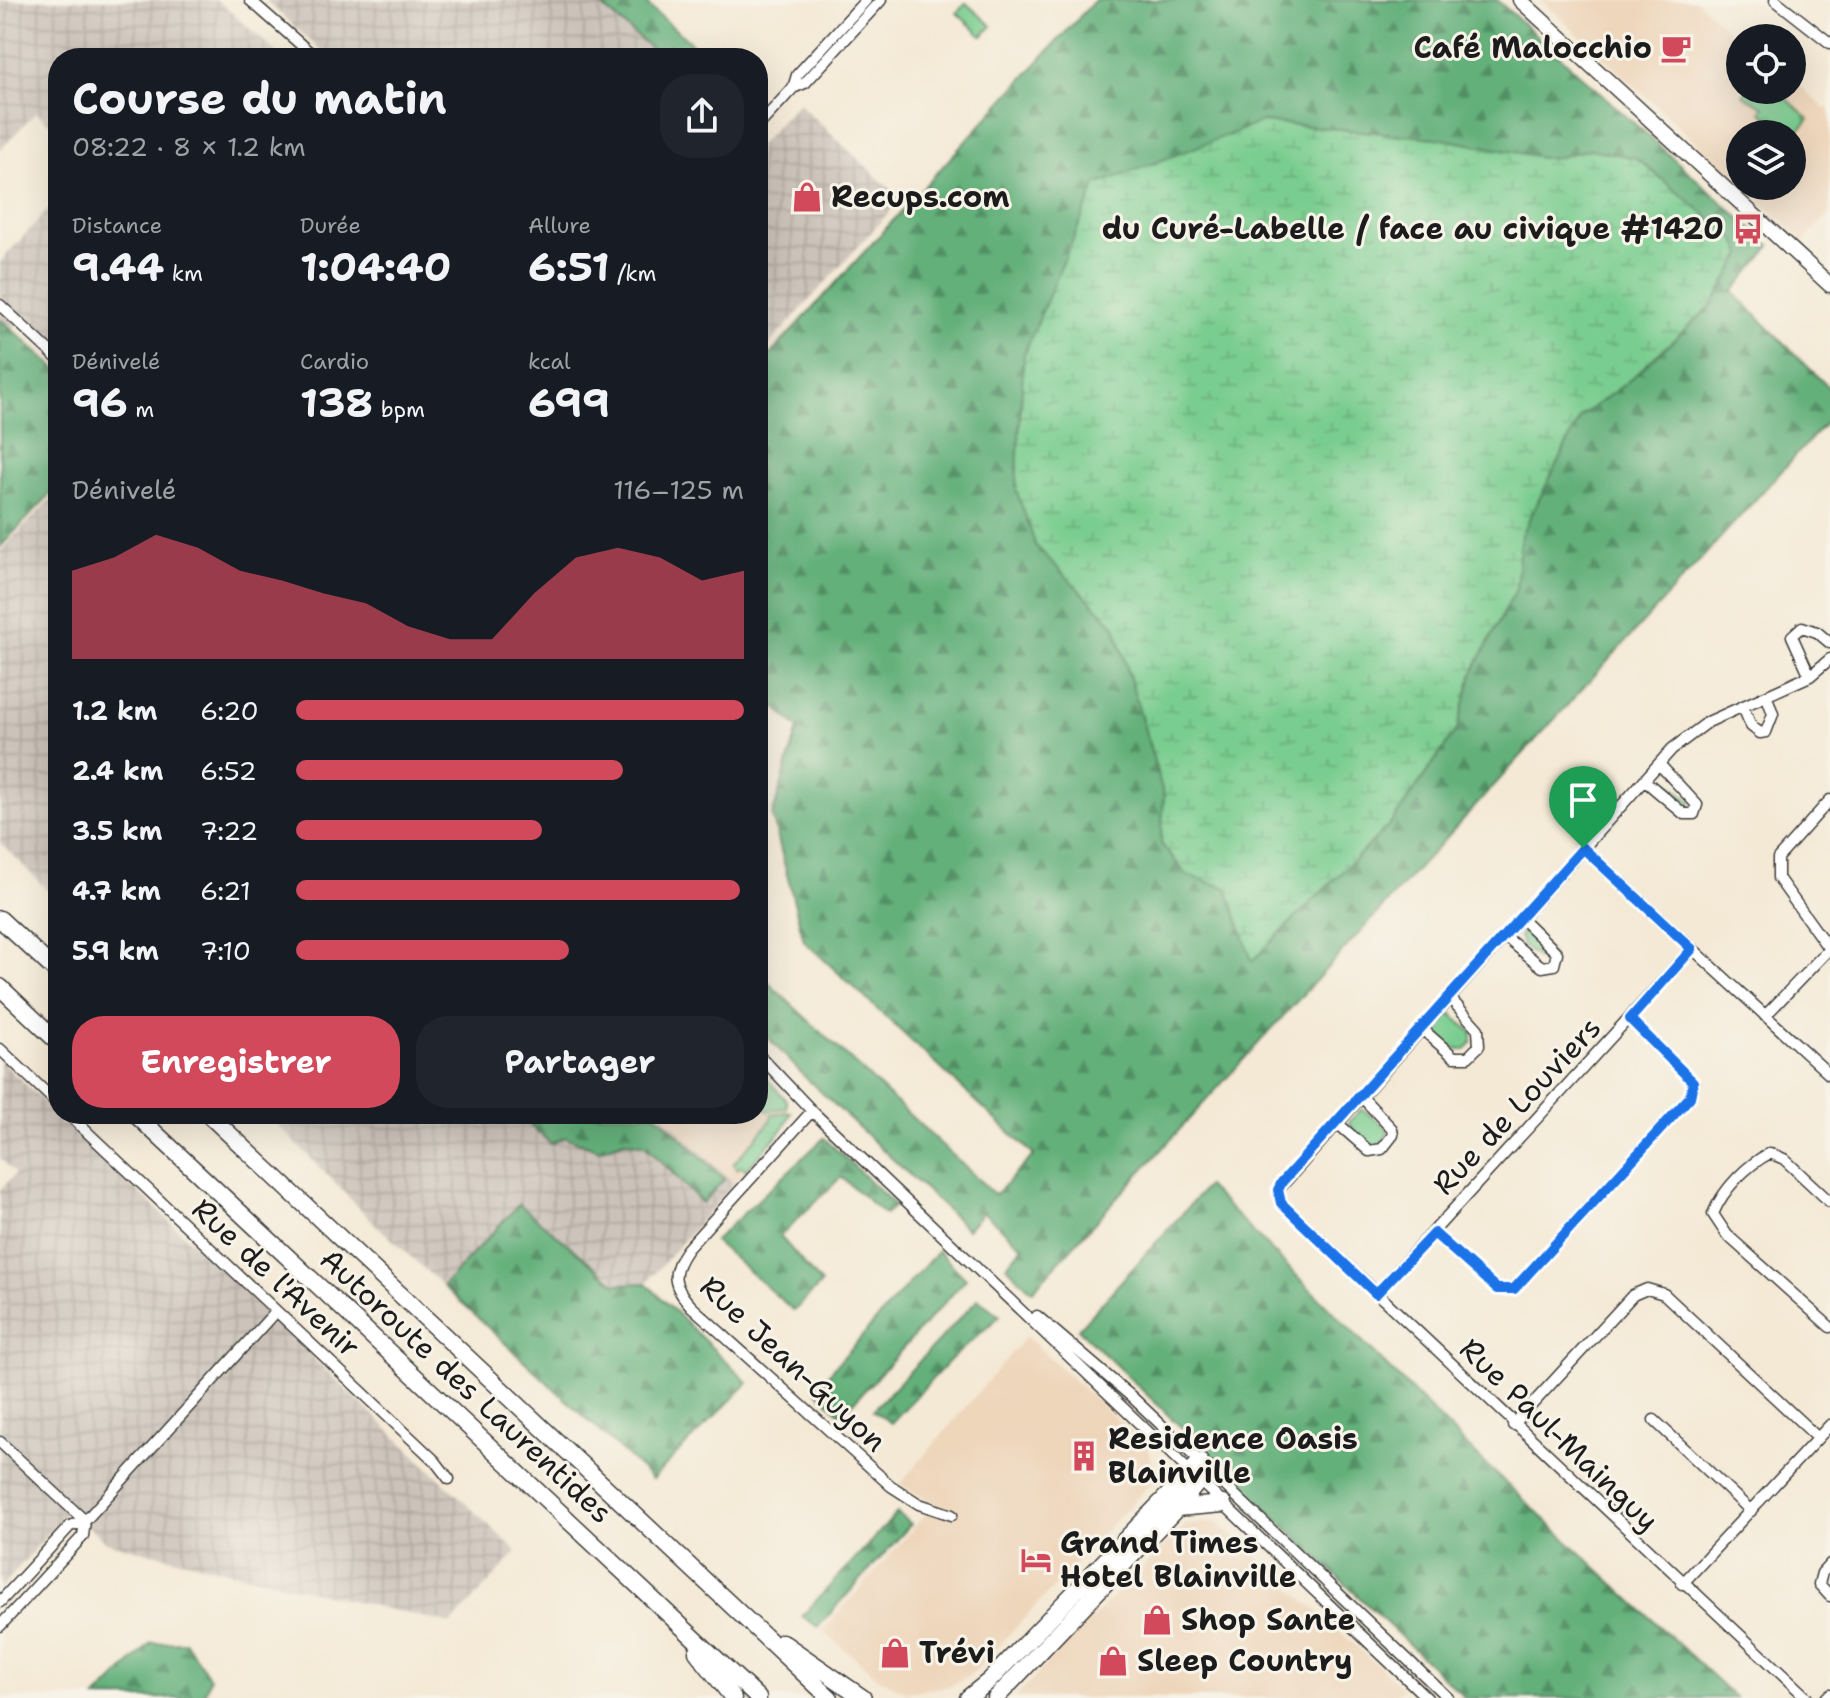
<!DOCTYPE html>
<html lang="fr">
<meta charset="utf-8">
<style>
:root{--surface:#171b24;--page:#20242c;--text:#f1f3f6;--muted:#9ea1a6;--accent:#d1495b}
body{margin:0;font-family:"Shantell Sans",sans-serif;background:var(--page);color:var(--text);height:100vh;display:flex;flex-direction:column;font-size:30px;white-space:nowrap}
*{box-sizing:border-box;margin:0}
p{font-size:26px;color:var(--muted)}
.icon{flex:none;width:44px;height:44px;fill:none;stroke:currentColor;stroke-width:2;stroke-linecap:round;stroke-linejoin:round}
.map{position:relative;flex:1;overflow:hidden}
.sheet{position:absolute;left:48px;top:48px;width:720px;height:1076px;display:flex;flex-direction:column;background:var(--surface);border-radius:32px;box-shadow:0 8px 32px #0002}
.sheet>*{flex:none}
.controls{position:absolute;left:1726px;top:24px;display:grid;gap:16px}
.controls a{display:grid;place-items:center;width:80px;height:80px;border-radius:50%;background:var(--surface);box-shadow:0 8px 32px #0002;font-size:40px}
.pin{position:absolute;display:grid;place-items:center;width:68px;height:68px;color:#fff;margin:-82px -34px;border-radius:50% 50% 50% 0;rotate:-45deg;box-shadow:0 0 8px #0007}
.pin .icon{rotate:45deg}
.round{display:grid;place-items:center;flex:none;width:84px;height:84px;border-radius:32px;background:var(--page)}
.overview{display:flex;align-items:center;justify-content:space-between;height:136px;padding:0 24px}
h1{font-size:44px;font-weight:700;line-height:60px}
.stats{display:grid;grid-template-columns:repeat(3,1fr);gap:12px;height:136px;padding:8px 24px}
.stats div{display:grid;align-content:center}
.stats b{font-size:40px;font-weight:700}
.stats small{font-size:22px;font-weight:400}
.stats p{font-size:22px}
.chart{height:224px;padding:16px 24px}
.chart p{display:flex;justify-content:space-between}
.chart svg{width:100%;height:144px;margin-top:8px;fill:var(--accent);opacity:.7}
.primary-button{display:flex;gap:16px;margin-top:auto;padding:16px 24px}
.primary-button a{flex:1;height:92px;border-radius:32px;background:var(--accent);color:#fff;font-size:32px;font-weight:700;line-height:92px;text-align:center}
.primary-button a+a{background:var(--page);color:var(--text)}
ul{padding:0 24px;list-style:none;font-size:26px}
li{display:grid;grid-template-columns:128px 96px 1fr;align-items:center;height:60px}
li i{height:20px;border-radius:10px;background:var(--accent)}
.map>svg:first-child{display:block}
</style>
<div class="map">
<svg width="1830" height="1698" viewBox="0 0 1830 1698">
<defs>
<pattern id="industrial-grid" width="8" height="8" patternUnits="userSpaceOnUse" patternTransform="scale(2)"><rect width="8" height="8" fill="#ccc2b9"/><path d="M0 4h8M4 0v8" fill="none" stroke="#afa69e"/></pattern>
<pattern id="forest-firs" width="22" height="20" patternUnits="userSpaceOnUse" patternTransform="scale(2)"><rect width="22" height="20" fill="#63b07a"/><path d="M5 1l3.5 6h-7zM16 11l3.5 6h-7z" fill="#518e63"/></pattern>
<pattern id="wetland-marsh" width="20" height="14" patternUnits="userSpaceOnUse" patternTransform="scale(2)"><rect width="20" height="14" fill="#7acd90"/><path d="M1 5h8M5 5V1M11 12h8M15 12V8" fill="none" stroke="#69af7c"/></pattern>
<pattern id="park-crowns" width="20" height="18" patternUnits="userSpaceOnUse" patternTransform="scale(2)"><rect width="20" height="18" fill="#7acd90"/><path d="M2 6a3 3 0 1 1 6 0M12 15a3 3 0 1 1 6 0" fill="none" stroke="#69af7c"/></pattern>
</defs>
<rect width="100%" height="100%" fill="#f7f3e8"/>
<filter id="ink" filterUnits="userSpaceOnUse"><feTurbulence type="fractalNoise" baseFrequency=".0125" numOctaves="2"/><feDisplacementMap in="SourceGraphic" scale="16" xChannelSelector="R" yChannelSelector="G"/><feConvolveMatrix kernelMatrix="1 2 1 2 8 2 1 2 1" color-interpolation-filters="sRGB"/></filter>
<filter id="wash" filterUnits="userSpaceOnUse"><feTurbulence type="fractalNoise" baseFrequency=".006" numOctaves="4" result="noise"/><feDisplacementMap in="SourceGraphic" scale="32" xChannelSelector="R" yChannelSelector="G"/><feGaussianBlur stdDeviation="1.8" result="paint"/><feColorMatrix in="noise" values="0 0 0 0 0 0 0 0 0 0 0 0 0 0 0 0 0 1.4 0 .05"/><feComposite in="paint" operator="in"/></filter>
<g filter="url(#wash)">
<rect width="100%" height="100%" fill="#f4e9d5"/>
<path fill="#eed6bb" d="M1541,0H1696L1740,41V90H1792V78L1826,110L1830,107V212L1804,241L1743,186H1792V134H1740V183Z
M758,1073L787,1104L789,1118L734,1183L661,1114H758Z
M1026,1336L1147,1447L1155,1473L1152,1482L975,1671L951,1686L906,1692L882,1680L822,1631L935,1504L900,1484Z
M1217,1522L1403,1688L1393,1698H1013L1185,1525Z"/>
<path fill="url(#industrial-grid)" d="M0,0H217L283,58H58V130L36,112L0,150Z
M265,0H595L662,58H330Z
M798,103L901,199L758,357V146Z
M58,199V344L27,315L8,332L0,324V262Z
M58,492V901L0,842V551Z
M0,1060L517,1552L451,1624L106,1542L69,1510L0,1589V1190L15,1174L0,1158Z
M267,1114H661L734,1183L646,1283L616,1284L519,1204L443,1286L373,1222Z"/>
<path fill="#7acd90" stroke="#4b7456" stroke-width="2" d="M966,3L992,26L982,36L957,13Z
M1662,777L1691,801L1690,806L1682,807L1659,787Z
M1522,932L1530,933L1552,955L1551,960H1540L1522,946L1519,936Z
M1444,1014L1452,1015L1472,1032V1042L1465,1050C1452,1051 1438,1038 1435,1025Z
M758,1069L787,1101V1108L767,1111L758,1099Z
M1362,1109L1387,1128L1388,1133L1379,1146C1366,1147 1352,1134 1349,1121Z
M791,1112L784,1128L746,1170L741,1166L737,1169L733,1164L770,1122L772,1114Z"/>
<path fill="url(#forest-firs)" stroke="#40664b" stroke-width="2" fill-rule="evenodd" d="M595,0H642L708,58H662Z
M1095,0H1497L1771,246L1733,292L1830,389V418L1032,1291L1006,1266L1023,1247L983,1212L967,1229L804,1076L758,1027V973L995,1195L1034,1155L804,941L772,816L798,728L758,691V368ZM1262,122L1436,138L1552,159L1590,149L1712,305L1626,383L1581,416L1521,535L1516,589L1473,672L1457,729L1392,822L1253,960L1227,888L1187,875L1161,844L1164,796L1115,626Z
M0,319L58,370V486L0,547Z
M519,1114L559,1118L569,1114H656L725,1179L702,1203L645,1145L625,1141L599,1150L565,1137L551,1144Z
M824,1138L895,1205L885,1215L841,1177L780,1236L821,1284L794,1311L714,1241Z
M1207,1186L1475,1454L1736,1698H1465L1078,1329Z
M519,1204L616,1284L646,1283L748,1383L652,1479L443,1286Z
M938,1251L966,1279L842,1415L815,1389Z
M978,1299L1000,1316L951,1359L891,1423L873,1410Z
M897,1513L911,1524L818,1627L802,1616Z
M185,1642L210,1678L203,1698H96L151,1643Z"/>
<path fill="url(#wetland-marsh)" stroke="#4b7456" stroke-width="2" d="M1262,122L1436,138L1552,159L1590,149L1636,158L1736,240L1742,254L1712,305L1626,383L1581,416L1521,535L1516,589L1473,672L1457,729L1392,822L1252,961L1227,888L1187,875L1161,844L1164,796L1115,626L1036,546L1016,489L1024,354L1096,185Z"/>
<path fill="url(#park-crowns)" stroke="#4b7456" stroke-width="2" d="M1747,90H1778L1809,119L1792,138V134H1779L1773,129L1776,125L1761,111L1764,107L1743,95Z"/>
</g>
<g filter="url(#ink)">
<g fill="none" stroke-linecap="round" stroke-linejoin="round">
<g stroke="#3c3b38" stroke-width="13">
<path id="minor" d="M250,0L316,58
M1775,0L1830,43
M793,88L805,83L881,0
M758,126L793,88L797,75L866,0
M0,305L58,359
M1810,676L1792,636L1802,627L1817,632L1830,643
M1743,707L1751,726L1760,733L1766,732L1773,714L1767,697
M1644,780L1684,814H1694L1697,805L1659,764
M1583,848L1830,1075
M56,898L58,896
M1504,936L1542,967L1554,965L1557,953L1520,917
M1829,949L1778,878V858L1830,800
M1765,1016L1830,948
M1421,1028L1454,1057H1468L1479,1046L1478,1029L1449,997
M0,1049L58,1104
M758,1054L812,1111L1427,1698
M812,1111L687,1249C670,1273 672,1286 692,1307L891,1486L919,1504L952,1515
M68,1114L435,1461L449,1479
M1336,1122L1369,1151L1382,1149L1393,1135L1392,1129L1360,1095
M1830,1202L1784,1159L1770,1153C1747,1165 1723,1189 1713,1214L1727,1235L1830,1327
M1434,1233L1497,1289H1514L1690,1097L1693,1082L1630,1019
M1376,1294L1692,949
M1037,1316L1132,1397L1448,1698
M1654,1420L1751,1511
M1513,1425L1633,1295L1647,1289L1664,1294L1818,1438
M0,1442L85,1521
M1830,1564L1822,1573L1819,1584L1830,1596
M1682,1584L1830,1425
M0,1602L70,1526L85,1521L276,1311
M0,1626L83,1536L85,1521
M1807,1698L1281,1203L1278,1190L1672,749L1708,722L1810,676L1830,659
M1826,1698L1830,1694"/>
</g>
<g stroke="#3c3b38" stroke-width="17">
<path id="major" d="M1520,0L1830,285"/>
</g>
<g stroke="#3c3b38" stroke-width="19">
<path id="highway" d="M0,919L58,973
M0,987L58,1042
M135,1114L758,1698
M208,1114L830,1698
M1177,1508L1223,1504
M782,1642L863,1698
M697,1652L733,1698
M968,1698L989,1681L1200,1462
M996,1698L1177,1508L1208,1470"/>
</g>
<use href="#minor" stroke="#fff" stroke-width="10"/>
<use href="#major" stroke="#fff" stroke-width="14"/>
<use href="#highway" stroke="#fff" stroke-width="16"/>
</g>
</g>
<g fill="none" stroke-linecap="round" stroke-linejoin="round" filter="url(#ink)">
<g stroke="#fff" stroke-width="16">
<path id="route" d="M1583,848L1692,949L1630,1019L1693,1082L1690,1097L1514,1289H1497L1434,1233L1376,1294L1281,1203L1278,1190L1282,1182Z"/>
</g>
<use href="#route" stroke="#1a73e8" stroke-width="10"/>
</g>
<defs>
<g id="cafe-bare" transform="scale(2.4)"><path d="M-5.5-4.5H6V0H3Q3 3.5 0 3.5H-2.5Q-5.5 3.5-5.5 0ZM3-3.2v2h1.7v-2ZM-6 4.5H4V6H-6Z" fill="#d1495b" stroke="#f7f3e8" stroke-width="2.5" paint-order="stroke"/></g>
<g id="shop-bare" transform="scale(2.4)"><path d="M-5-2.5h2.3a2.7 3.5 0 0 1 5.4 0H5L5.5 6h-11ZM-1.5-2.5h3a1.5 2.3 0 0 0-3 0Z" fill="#d1495b" stroke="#f7f3e8" stroke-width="2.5" paint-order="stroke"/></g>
<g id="bus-bare" transform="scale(2.4)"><path d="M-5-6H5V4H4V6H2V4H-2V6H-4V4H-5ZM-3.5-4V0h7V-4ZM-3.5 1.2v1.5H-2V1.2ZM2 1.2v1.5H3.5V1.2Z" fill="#d1495b" stroke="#f7f3e8" stroke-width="2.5" paint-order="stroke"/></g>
<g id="building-bare" transform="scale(2.4)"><path d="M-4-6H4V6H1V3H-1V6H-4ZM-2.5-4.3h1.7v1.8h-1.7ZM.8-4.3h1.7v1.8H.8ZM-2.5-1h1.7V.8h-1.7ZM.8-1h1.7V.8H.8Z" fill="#d1495b" stroke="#f7f3e8" stroke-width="2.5" paint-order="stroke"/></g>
<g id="hotel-bare" transform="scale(2.4)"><path d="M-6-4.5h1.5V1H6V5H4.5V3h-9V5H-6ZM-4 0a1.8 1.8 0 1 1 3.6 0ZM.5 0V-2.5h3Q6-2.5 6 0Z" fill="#d1495b" stroke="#f7f3e8" stroke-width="2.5" paint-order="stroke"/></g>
</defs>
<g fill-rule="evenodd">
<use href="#cafe-bare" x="1676" y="48"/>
<use href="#shop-bare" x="807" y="197"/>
<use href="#bus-bare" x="1748" y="229"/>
<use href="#building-bare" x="1084" y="1456"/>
<use href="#hotel-bare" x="1036" y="1560"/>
<use href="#shop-bare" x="1157" y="1620"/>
<use href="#shop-bare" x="895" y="1653"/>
<use href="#shop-bare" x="1113" y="1661"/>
</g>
<g text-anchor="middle" stroke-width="6" stroke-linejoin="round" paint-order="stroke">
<g font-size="30" font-weight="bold" fill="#1c1c1c" stroke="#f7f3e8" text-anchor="start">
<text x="1652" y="58" text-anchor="end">Café Malocchio</text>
<text x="831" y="207">Recups.com</text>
<text x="1724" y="239" text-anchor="end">du Curé-Labelle / face au civique #1420</text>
<text x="1108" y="1449">Residence Oasis<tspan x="1108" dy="34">Blainville</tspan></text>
<text x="1060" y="1553">Grand Times<tspan x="1060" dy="34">Hotel Blainville</tspan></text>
<text x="1181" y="1630">Shop Sante</text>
<text x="919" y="1663">Trévi</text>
<text x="1137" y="1671">Sleep Country</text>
</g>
<g font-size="30" fill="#1c1c1c" stroke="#f7f3e8">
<text transform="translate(1517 1106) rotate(-47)" y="10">Rue de Louviers</text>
<text transform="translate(276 1278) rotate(43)" y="10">Rue de l'Avenir</text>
<text transform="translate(793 1364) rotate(43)" y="10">Rue Jean-Guyon</text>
<text transform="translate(466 1386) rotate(43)" y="10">Autoroute des Laurentides</text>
<text transform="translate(1559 1435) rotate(44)" y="10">Rue Paul-Mainguy</text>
</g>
</g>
</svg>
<div class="controls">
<a><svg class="icon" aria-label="locate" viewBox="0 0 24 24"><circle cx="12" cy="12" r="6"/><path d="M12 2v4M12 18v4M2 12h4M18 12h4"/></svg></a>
<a><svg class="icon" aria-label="layers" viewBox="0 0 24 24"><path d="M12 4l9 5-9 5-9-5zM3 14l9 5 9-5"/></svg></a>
</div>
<div class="pin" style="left:1583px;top:848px;background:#1e9e55"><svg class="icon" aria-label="arrive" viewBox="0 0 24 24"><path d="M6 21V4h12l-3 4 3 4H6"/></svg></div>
<section class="sheet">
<div class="overview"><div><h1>Course du matin</h1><p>08:22 · 8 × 1.2 km</p></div><a class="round"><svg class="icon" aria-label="share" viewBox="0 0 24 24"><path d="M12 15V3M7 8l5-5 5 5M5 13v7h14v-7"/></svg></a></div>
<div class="stats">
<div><p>Distance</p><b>9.44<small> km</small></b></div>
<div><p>Durée</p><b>1:04:40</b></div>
<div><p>Allure</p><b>6:51<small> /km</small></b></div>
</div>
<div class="stats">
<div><p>Dénivelé</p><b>96<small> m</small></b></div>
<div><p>Cardio</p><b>138<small> bpm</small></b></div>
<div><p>kcal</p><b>699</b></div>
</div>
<div class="chart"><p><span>Dénivelé</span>116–125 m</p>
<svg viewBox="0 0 160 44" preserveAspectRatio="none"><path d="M0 44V17L10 13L20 6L30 10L40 17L50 20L60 24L70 27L80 34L90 38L100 38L110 24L120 13L130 10L140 13L150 20L160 17V44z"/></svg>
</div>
<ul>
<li><b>1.2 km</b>6:20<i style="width:100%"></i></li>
<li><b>2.4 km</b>6:52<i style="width:73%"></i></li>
<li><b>3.5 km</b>7:22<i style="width:55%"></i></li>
<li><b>4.7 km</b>6:21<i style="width:99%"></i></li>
<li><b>5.9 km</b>7:10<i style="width:61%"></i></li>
</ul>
<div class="primary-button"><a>Enregistrer</a><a>Partager</a></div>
</section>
</div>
